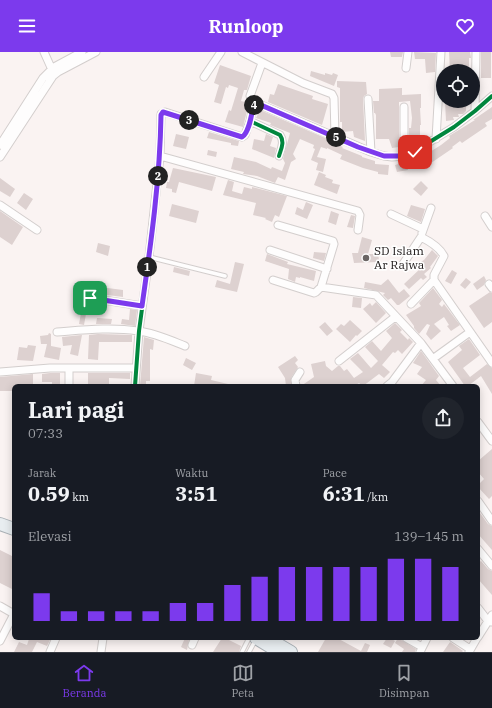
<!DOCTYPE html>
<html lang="id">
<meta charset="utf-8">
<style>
:root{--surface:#171b24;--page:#20242c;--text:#f1f3f6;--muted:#9ea1a6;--line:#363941;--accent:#7c3aed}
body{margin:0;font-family:"IBM Plex Serif",serif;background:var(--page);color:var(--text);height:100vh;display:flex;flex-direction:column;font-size:15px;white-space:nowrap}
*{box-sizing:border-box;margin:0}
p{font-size:13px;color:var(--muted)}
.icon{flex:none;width:22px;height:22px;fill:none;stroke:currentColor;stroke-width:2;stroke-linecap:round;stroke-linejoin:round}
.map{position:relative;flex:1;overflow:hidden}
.panel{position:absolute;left:12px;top:332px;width:468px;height:256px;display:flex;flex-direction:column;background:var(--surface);border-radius:6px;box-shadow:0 2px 10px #0003}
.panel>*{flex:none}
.buttons{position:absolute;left:436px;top:12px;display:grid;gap:8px}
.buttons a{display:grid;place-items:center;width:44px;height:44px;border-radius:50%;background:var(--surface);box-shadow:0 2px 10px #0003;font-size:20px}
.pin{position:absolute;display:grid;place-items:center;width:34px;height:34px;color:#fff;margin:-17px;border-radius:8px;box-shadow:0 2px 6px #0006}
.km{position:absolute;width:20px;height:20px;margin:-10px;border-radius:50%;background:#222;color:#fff;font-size:11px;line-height:20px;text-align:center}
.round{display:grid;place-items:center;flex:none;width:42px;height:42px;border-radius:21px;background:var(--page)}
.head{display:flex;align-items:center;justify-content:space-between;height:68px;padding:0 16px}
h1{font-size:22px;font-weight:700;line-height:30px}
.stats{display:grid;grid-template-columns:repeat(3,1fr);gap:6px;height:68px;padding:4px 16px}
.stats div{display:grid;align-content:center}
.stats b{font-size:20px;font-weight:700}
.stats small{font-size:11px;font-weight:400}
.stats p{font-size:11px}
.chart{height:112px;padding:8px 16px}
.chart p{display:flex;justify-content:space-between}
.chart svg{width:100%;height:72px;margin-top:4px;stroke:var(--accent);stroke-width:6}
header{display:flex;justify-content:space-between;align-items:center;height:52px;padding:0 16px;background:var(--accent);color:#fff;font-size:18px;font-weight:700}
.dock{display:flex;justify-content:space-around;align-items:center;height:56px;border-top:1px solid var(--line);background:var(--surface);font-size:11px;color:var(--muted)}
.dock a{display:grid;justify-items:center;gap:2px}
.dock .active{color:var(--accent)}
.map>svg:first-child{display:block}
</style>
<header><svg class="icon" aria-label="menu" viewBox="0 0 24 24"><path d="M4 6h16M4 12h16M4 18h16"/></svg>Runloop<svg class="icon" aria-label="heart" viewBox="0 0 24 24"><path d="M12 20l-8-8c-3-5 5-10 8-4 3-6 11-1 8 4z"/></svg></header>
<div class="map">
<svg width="492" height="600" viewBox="0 0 492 600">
<rect width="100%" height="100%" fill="#faf3f2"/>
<path fill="#ddd1d0" d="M390,0H403L402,5H391Z
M414,0L436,1L435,20L426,21L425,7H415Z
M449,0H470L471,6H469V19H450Z
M481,0H491V26H481Z
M220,13L251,24L247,38H244L241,49L249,51L243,75L225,70L229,58L231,59L238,36L229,33L228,36L226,35L221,52L214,50L219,33L214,31Z
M311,19L325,23V21L332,23L333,21L338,23L334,34L310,24Z
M337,29L366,30L367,42L364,44L363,47L365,89L354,85L353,79L342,80V70H340V36L337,35Z
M278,32L313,44L312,47L328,52L322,73L268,50L270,42L274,43Z
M402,36V43L421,42V56H420L421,73H420V88L410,89L409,87V76H411L412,66L410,49L399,50V95L392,96L389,87H376V63L375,61H374L373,49H379V37Z
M445,49L466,50V59L463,62H458L459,65H453L454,68L446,69Z
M492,55V67L485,71L487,74L462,91L460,89L452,95L453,96L431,111L429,108L424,112L419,104L424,101L425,103L441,93L450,86L449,84L475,68H473Z
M260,58L330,88V89L343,95L342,96L362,104V105L375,109V112L389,113L388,123L378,122V120L363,116L340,107L342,103L327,96V97L321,95L317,105L326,107L323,120L316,118L318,111L311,108L315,97L313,96L314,93L300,87L293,102L296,107L291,110L285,128L278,125L275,131L257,124L243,122L244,120L231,117L234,105L256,110L271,117L272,115L282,119L285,111L283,107L290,81L270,73L271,71L256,66Z
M209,80L239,89L238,94L231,93V91L207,86Z
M176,82L189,85L186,97L173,94Z
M266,82L273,85L270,94L276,96L274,106L252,97L254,87L264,89Z
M208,98L217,100L216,105L207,103Z
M406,110L408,118L397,120L395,113Z
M173,116L216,125L212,139L179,130L176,141L172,140V137L166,136L167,130H169Z
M319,120L326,123L325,125L333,128L332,131L340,133L337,142L314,133Z
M0,126L15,137L10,145L0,139Z
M228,128L234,130L232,139L242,142L244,135L252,137V135L287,144L279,165L275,163L272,170L265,167L266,166L253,163L256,151L223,143Z
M421,129L428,136L421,144L413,137Z
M24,141L33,147L26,158L17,151Z
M306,150L313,153L307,167L295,162L297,155L303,158Z
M172,152L199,159L196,171L169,164Z
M411,153L425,157L421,170L407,164Z
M0,159L23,175L12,193L0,185Z
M331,159L339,162L336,173L328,170Z
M351,163L355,164L353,176L347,175Z
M362,185L372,188L368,202H378L379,208L377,210L354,211L352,201H358Z
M98,191L110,194L108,204L96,200Z
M432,198L438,204L430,215L431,216L424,222L427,225L423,228L421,226L409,237L404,232L422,215L419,211L424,208Z
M314,200L326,201L324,209L313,206Z
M267,202L288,210L287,212L316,219L314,229L300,225V226L296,225L295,230L288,227L289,217L265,209Z
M235,210L244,212L237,240L215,235L217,228L230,232Z
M174,215L190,219L189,224L173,220Z
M452,218L457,221L451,232L445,229Z
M484,224L486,228L484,233L477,238L473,232Z
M466,226L471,230L465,237L460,233Z
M388,227L399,241L404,237L410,244L399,253H397L391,246L388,248L383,243L385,241L364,236L365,230L381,233Z
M92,234L123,238V245L92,241Z
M433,236L442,248L439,252L442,255L444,252L460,273L451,279L447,274L449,273L444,265L434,272L441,279L431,288L426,282L430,273L427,272L419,282L414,276V274L406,263L421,254L419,251Z
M490,240L492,241V270L484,276L469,254Z
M353,245L362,246L361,256L352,255Z
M376,250L386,261L376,271L363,257L370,251L372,254Z
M130,257L137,258L135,274L121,272L122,267L129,268Z
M81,261L86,262L84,273L79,272Z
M97,266L112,267L111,272H96Z
M350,268L362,279L357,284L356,283L350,290L336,277L341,272L344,274Z
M325,270L333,279L327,284L319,275Z
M395,271L402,278L400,280L408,288L409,286L413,290L402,302L398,298L395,301L393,300L382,313L390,320L384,326L379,322L363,334L359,331L354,334H301L314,325L311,312L325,309L326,314L332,319L338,314H340L344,319L347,317L354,326L363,320L350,307L358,301L371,316L378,309L365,295L372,289L381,299L392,286L386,279Z
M49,281L51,282V294L61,296L59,308L44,305L47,292H41L40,284L48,283Z
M98,282L132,283V290H99L98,308L88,307L89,283Z
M82,283L78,304L70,302L72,293L63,294L62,285Z
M144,285L154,288L153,298L150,297V329H146V334H140Z
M469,287L480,303L463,316L470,325L487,312L492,316V342L481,324L468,334H465L448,310L462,298L459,294Z
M28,293L36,294L33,309L17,308L19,295L27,296Z
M421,299L439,324L436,328L441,334H421L426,328L417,322L422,315L413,311Z
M295,304L298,308L295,311L298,315L291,326V334H286L285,326L278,315Z
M186,306L196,311L192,318L183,313Z
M50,321H60V334H52V330H42V322Z
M88,321H130V327L109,326V334L103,333V332L88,333Z
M196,321L212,324L211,328L228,332V334H194Z
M33,322V334H14V339H0V325Z
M492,397V444L489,447L478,435V433L484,427L478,420V409Z
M480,461L488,472L492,474V498L478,482V463Z
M0,498L14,505V538L0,531Z
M481,509L488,517L492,519V543L478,527V511Z
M28,586H51L47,594L37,590L32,600H14L19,590L27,593L29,587Z
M185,586L189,588L187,598L181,595Z
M222,586H225L241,594L239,600H213Z
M326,586H337L361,599L365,591L370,593L367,600H318Z
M387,586H390L395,589L391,596L383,592Z
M398,586L416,597L415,600H402L404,597L395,591Z
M450,590L463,599L462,600H443Z"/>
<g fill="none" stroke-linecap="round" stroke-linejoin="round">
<g stroke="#d3cecd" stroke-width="5.5">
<path id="lane" d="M149,205L225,224
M242,600L249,586
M249,600L256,587"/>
</g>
<g stroke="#d3cecd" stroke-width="9">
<path id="street" d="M44,0L53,20
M242,0L303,31L332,42L334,46L335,84
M406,16L408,0
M204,25L221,0
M368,47L371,100
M254,50L250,44L262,11
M404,55V104
M475,59L476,0
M436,87L441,0
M0,93L43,26L54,15L82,0
M160,104L358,159L360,163L358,178
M279,104C281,97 285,90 280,83L250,69L254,50L371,100L384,104L392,105L404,104L415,99L454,75L475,59L492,44
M0,105L53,24L58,20L96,0
M0,153L37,178
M391,162L423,177
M485,164L492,175
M278,173L333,189L334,192L321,235
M422,181L431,156
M270,198L327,217
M403,212L421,185C429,189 440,196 444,204L434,223V228
M273,228L314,241L316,240L321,235L376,243L421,291L453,334
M489,232L492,236
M78,244L142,254
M411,252L434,228L492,311
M57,280C84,278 111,275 138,279C155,281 170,288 185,294
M434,306L470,280
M339,309L395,265
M69,316V334
M0,320L50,316H136
M135,334L139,279L149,205L160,104L161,62L165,60L242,85L245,83L250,69
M296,334L295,328L300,320
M387,334L392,330L421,291
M478,370L492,389
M478,449L492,469
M478,497L492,514
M0,554L14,562
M478,556L488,569L491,570
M478,585L492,563
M406,586L422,595
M453,586L470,597
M0,589L14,562
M192,593L195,586
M50,600L56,586
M101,600L103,586
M420,600L427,586
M469,600L477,586"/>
</g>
<g stroke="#abb2b7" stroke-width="14">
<path id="primary" d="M0,472L14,477
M256,586L279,600
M274,590L291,600"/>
</g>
<use href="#lane" stroke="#fefdfd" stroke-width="3.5"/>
<use href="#street" stroke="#fefdfd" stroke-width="7"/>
<use href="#primary" stroke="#e8edf0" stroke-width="12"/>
<g stroke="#fff" stroke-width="6">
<path id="cycleway" d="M279,104C281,97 285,90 280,83L250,69L254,50L371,100L384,104L392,105L404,104L415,99L454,75L475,59L492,44
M135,334L139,279L149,205L160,104L161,62L165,60L242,85L245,83L250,69"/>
</g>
<use href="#cycleway" stroke="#00873e" stroke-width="4"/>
</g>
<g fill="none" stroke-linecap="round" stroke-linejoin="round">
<g stroke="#fff" stroke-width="8">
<path id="route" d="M90,246L142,254C151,191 160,127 161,63L163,60L242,85C250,80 252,59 254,50L358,95L384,104H404L415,100"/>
</g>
<use href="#route" stroke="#7c3aed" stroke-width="5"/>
</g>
<circle fill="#6a6564" stroke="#fff" stroke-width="1.5" cx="366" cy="206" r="4"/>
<g text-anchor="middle" stroke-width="3" stroke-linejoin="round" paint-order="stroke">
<g font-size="12" fill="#1d1818" stroke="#fff" text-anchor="start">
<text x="374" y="203">SD Islam<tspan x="374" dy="14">Ar Rajwa</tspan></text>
</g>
</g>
</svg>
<div class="buttons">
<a><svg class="icon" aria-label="locate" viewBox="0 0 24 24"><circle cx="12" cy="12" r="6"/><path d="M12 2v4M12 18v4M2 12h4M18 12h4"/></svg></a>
</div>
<div class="pin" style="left:90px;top:246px;background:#1e9e55"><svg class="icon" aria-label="arrive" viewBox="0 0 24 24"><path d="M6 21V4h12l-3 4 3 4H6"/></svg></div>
<div class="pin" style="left:415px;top:100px;background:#d93025"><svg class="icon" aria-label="check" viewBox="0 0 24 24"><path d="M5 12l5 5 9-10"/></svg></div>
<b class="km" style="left:147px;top:215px">1</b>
<b class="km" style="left:158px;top:124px">2</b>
<b class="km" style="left:189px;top:68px">3</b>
<b class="km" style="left:254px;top:53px">4</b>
<b class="km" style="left:336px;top:85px">5</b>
<section class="panel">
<div class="head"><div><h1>Lari pagi</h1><p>07:33</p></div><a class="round"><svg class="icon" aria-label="share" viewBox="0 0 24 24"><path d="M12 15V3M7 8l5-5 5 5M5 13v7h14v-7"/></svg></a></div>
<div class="stats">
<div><p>Jarak</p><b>0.59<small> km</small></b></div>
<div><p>Waktu</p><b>3:51</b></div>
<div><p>Pace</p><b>6:31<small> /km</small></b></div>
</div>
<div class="chart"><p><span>Elevasi</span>139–145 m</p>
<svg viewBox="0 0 160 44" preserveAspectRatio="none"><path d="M5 44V27M15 44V38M25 44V38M35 44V38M45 44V38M55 44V33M65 44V33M75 44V22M85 44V17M95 44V11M105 44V11M115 44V11M125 44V11M135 44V6M145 44V6M155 44V11"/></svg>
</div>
</section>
</div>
<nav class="dock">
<a class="active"><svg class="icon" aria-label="home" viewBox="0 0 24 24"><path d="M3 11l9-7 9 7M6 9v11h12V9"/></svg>Beranda</a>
<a><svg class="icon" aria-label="map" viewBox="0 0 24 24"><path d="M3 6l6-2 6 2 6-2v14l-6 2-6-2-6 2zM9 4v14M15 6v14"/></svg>Peta</a>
<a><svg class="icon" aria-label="saved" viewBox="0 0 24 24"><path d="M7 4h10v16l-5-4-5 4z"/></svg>Disimpan</a>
</nav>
